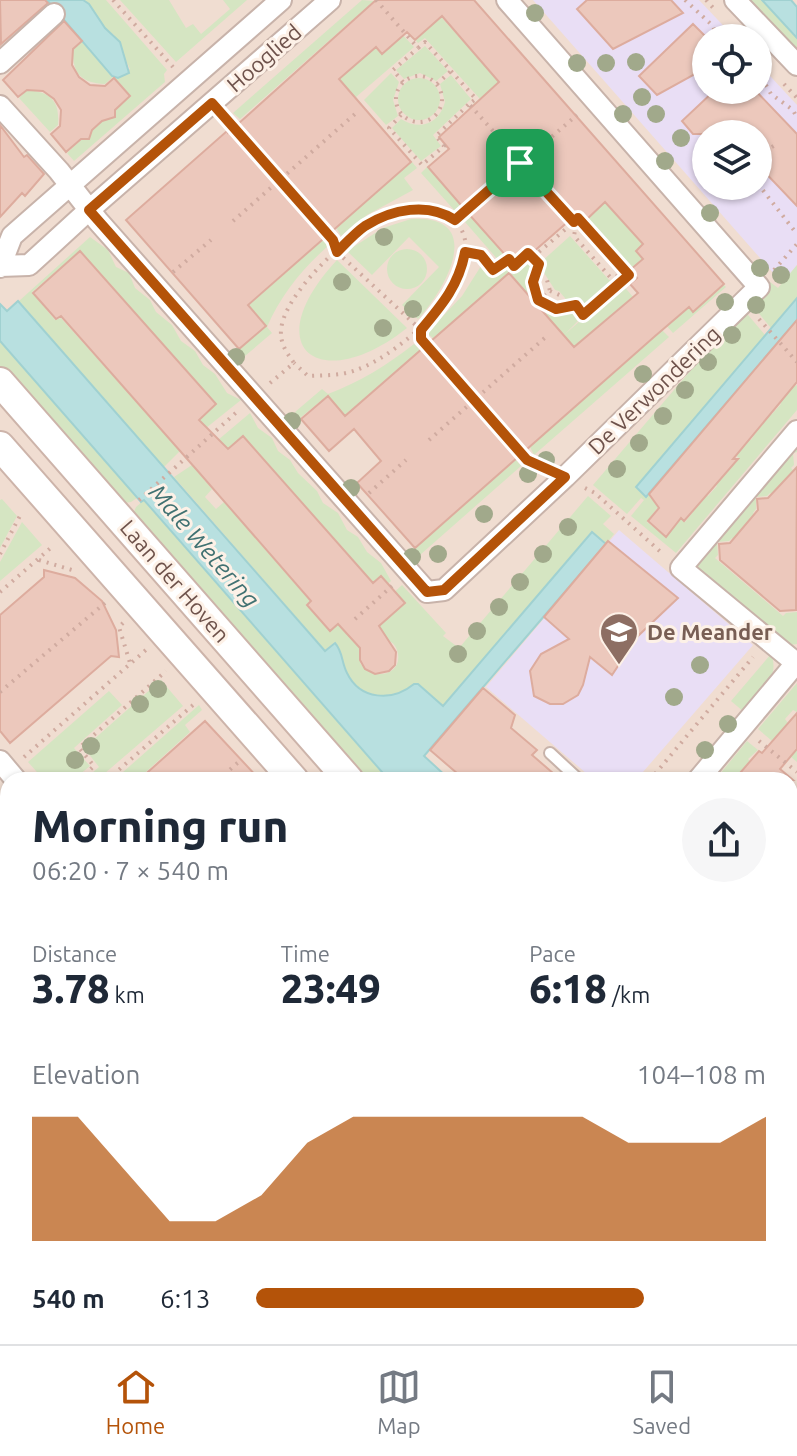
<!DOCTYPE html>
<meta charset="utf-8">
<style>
:root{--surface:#fff;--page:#f6f6f7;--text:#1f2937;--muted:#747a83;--line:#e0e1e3;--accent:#b45309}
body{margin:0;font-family:Ubuntu,sans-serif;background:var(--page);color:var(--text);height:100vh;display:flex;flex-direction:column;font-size:30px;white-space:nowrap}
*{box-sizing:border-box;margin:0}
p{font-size:26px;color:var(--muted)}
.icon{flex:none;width:44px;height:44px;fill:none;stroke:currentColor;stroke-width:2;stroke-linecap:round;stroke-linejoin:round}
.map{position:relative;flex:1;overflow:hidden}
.sheet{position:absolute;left:0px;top:772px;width:798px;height:572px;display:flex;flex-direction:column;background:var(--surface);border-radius:24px 24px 0 0;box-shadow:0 2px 6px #0004}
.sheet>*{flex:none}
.buttons{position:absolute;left:692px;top:24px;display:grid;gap:16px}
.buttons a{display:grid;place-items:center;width:80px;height:80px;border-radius:50%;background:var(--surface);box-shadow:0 2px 6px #0004;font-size:40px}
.pin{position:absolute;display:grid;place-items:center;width:68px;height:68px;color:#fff;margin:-34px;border-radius:16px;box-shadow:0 4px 12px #0006}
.round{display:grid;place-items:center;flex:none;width:84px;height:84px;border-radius:42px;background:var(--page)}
.head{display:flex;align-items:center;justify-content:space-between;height:136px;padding:0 32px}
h1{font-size:44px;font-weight:800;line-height:60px}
.metrics{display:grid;grid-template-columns:repeat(3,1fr);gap:12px;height:136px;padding:8px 32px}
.metrics div{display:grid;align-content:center}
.metrics b{font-size:40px;font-weight:800}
.metrics small{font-size:22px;font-weight:400}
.metrics p{font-size:22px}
.chart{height:224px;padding:16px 32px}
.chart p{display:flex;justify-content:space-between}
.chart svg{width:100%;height:144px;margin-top:8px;fill:var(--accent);opacity:.7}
ul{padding:0 32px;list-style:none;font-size:26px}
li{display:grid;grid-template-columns:128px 96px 1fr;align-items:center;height:60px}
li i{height:20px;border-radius:10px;background:var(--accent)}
.menu{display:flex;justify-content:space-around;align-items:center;height:112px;border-top:2px solid var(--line);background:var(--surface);font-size:22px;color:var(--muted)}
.menu a{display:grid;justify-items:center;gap:4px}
.menu .active{color:var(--accent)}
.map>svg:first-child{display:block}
</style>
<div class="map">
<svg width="797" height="1344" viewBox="0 0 797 1344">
<rect width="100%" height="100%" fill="#f9ece1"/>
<path fill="#f0ddd1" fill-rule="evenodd" d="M0,0H797V1344H0ZM706,38H758V90H706ZM706,134H758V186H706ZM8,780H790V1336H8Z"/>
<path fill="#e9def5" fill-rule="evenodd" d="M533,0H699L735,38H706V90H758V63L797,105V265L782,283ZM706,134H758V186H706Z
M619,530L753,645L636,780H594L486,687Z"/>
<path fill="#d5e5c2" d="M83,0H106L167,70L164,74L165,82L74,161L67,153L83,138L88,139L90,131L131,96L113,77L105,84C81,83 72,73 73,49L82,42L112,76L130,69L114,35L105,28L89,4Z
M120,0H169L186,28L193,24L201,34L230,9L223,0H247L176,62Z
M362,0L374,1L240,119L233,113Z
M418,0H426L544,132L519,156L473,104L480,99L425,38L418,43L401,23Z
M749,0H762L797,38V51Z
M397,29L414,47L356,97L362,105L285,172L339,79L376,47L382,54L395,43L390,35Z
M425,46L448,71L436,81L420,73L404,79L396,70Z
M391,73L399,82L393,100L398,116L386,125L364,100Z
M451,75L471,99L433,135L441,146L421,161L392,128L401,119C420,131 439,124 445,102L440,84Z
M398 99a21 21 0 1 1 42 0a21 21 0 1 1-42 0Z
M27,90C51,92 60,101 58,125L50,132L19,98Z
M553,145L642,244L636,251L693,312L724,285L726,287L673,333L629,284L636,277L578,214L573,217Z
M412,162L417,168L404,178L413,190L367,215L341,236L336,227Z
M427,167L461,204L455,211L421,173Z
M471,217L506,256L499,261L465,222Z
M411,219C487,215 446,289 418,319L402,305L439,267L409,237L372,275L347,251L383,228Z
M570,236L609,280L619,279L584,311L575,301L570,304L559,291L555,290L541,268L544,265L541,262Z
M90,237L108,250L116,267L129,273L135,288L150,300L156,312L172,325L181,341L195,351L203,365L215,374L227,393L241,400L206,428L64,265L32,292L55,320L61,318L180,451L164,467L19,301Z
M323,240L328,246C302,269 281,295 267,327L272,333L245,356L240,349L266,326L249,305Z
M387 269a20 20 0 1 1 40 0a20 20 0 1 1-40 0Z
M529,256L535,264C521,296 541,322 575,309L582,317L564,335L622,284L639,304L593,344L585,337L573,347L520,362L559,329L555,326L458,365L532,300L509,273L434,339L427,333L462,296L481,266L491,278L504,267L510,272Z
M337,260L407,328C320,397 255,348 337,260Z
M797,265V298L771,328L751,304L770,282L778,288Z
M743,309L765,335L636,487L646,497L649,495L658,507L647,522L666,537L681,519L685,522L693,512L690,508L704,493L708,496L717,486L713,482L727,467L730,469L739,458L723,445L742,434L751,440L758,429L745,418L765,408L772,414L781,404L768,392L788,381L795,386L797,385V410L676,553L631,516L644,500L641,498L627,514L593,485Z
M662,330L669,337L534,455L530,447Z
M0,341L137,498L131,502L125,503L119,507L0,372Z
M414,344L420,350L345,415L327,396L300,418L295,412L322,389L328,394C360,382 387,365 414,344Z
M250,413L258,428L272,438L278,451L290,460L298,473L317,491L323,503L338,513L347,530L358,537L367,552L381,563L391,581L350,616L347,633L356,643L360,641V663C374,683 405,674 397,650C394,641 389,642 383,637C378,632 374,620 371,614L402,585L446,633L443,636L459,648L588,496L611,516L603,524L614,534L606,544L591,532L443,707L418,684H414C392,701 359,700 347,672C342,661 343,652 335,642L325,650L174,477L192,465L212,489L205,497L216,509L224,502L310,601L306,605L330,631L361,604L218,440Z
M797,445V452L793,453L794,465L791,468L797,474V499L794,496L785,506L770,493L767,496L756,497V509L753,513L797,550V594L732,538L729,541L717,542L718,555L715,558L783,616L786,613L797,612V644L790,645L692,568Z
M516,460L521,466L420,555L415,548Z
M2,499L17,516L0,548V500Z
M144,500L389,780H359L133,514L136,507Z
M22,522L42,545L0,581V562Z
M771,654C781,678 759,694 744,712L731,701Z
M161,680L183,706L97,780H84L99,767L84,748Z
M797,683V712L793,710L785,719L788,723L773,740L791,756L797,749V762L758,729Z
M109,691L122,705L74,748L90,766L73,780H44L28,762Z
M199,705L202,710L185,725L190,732L137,780H114Z
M747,741L758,750L748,759L751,762L739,779L735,776L731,780H715Z
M8,1079V1123L0,1142V1086Z"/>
<path fill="#b8e0e0" stroke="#a0d1d1" stroke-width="2" d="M47,0H83L89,4L105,28L120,42L129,73L118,78L112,76Z
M762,0H791L797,7V38Z
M797,298V320L646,497L636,487Z
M18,301L325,651L335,643C343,652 341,661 347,673C360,700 392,702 414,684H418L443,706L592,532L606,544L424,756L448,778L447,780H389L144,500L141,502L0,341V304L7,311Z"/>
<path fill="#ecc8bc" stroke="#ddac9e" stroke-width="2" d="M0,0H45L48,3L1,44Z
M376,0H474L724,284L693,312L689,307L654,337L415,548L357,483L381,461L354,429L329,451L301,419L328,396L345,416L509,273L574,347L638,293L630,284L637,278L630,270L643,259L636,251L643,244L605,202L585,221L578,213L516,267L467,212L428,167L449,149L439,137L499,82L442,16L415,40L407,32L382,54L376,47L339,79L411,162L248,305L266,326L239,349L126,220L227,131L228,133Z
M587,0H671L683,13L613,49L577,9Z
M64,21L82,41L73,49L72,65L79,77L90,85L105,86L114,78L130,96L115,110V117L102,121L92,130L89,139H81L66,152L51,134L60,126L61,110L54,99L43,91L27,90L18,97L3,80Z
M693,24L706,37V68L657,95L639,76Z
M715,90H755L797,134V206L758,165V134H693L682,121Z
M0,125L24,157L27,155L44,174L25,196L22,193L0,217Z
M80,251L216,404L199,420L228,449L243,436L373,583L381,576L405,603L379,626L396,652L395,665L389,671L375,674L365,669L360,660V648L338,624L330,631L307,605L311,601L196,469L61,316L56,319L33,293Z
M797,320V382L733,459H738L684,521L681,518L666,537L648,521L659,508L649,494Z
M797,467L796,610L780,611L720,560L719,544L730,543L758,510L757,499L768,498Z
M608,541L678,598L638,636L612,675L590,657L583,685L578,695L563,704H550L534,696L530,671L541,654L569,639L544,617Z
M44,570L75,578L102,601L116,630L119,657L111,656L10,743L0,731V615L44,577Z
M483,688L515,715L511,728L537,750L532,755L561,780H465L430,750Z
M797,713V749L780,769L793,780H734L759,751L762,753Z
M205,721L260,780H139Z"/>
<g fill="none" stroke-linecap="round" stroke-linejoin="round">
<g stroke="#c8b3aa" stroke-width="14">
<path id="lane" d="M550,753L577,778"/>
</g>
<g stroke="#c8b3aa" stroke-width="24">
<path id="street" d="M735,0L797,65
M0,63L54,14
M0,106L59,171L98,221L427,592L444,590L565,477L759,287L507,0
M0,266L29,265L89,210L330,0
M0,267L12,236L281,0
M796,663L681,568L797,431
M0,761L16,780
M698,780L797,662
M0,820L8,829
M790,864L797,856
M0,922L8,915
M790,1008L797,1016
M0,1170L8,1161
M790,1226L797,1220
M413,1336L422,1344
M503,1336L510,1344
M13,1344L20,1336
M218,1344L225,1336
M650,1344L660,1336"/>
</g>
<g stroke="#cdb4aa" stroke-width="32">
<path id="secondary" d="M0,382L349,780
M0,446L294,780
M790,1281L797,1289
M783,1336L790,1344"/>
</g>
<path stroke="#d0aba0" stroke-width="4" stroke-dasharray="2 6" stroke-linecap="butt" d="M113,0L173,67
M376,0L418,48L425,42L476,99L469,104L574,222L533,257L528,253L514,266L509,259L493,270L481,255L465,252
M685,0L713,26L717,38
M706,0L715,10
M758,71L771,94L793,110L797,118
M396 99a23 23 0 1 1 46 0a23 23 0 1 1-46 0Z
M403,82L393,70L418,48
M437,84L451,71
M784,84L797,98
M401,115L389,128L422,165L444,146L436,136L469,104
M225,118L333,240L337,252L421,330V339L527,460L544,468
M758,155L777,144
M758,184L797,234
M578,218L629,275L610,277L574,236L576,225L574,222Z
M455,220L577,115
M233,221L355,114
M533,257L539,264L533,282L538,300L556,309L576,305L583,315L629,275
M774,270L797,244
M173,272L211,240
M550,291L562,296
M538,300L550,291L547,280
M759,319L797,362
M270,383L294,363C287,353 280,344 281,330C284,296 337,247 364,227C381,215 406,208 427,210C437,211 448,212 455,220C499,271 399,356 356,370C341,376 324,375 308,376L294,363
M429,440L548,335
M585,488L595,493L663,554
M369,493L406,460
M139,500L239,410
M0,554L22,512
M39,560L72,570
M0,592L54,545
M355,619L392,586
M123,623L119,627L130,663
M0,692L105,603
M759,741L797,772
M24,757L147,649
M79,780L94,766L79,748L166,671
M107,780L193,705
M218,780L242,759
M650,780L753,657
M790,898L797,889
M790,962L797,963
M155,1336L164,1344"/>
<use href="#lane" stroke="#fff" stroke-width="10"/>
<use href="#street" stroke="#fff" stroke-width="20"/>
<use href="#secondary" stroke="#fff" stroke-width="28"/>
</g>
<g fill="#a1a98b">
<circle cx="535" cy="13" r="9"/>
<circle cx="636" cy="62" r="9"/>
<circle cx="577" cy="63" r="9"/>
<circle cx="606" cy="63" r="9"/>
<circle cx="642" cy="97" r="9"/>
<circle cx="623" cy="114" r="9"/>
<circle cx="656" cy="114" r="9"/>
<circle cx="681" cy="138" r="9"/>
<circle cx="665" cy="161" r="9"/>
<circle cx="710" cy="213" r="9"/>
<circle cx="384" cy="237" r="9"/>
<circle cx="760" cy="268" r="9"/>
<circle cx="781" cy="275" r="9"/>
<circle cx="342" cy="282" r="9"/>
<circle cx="725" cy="302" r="9"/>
<circle cx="756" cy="305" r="9"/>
<circle cx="413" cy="309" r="9"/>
<circle cx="383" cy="328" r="9"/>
<circle cx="732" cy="335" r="9"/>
<circle cx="236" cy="357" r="9"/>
<circle cx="708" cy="362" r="9"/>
<circle cx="643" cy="374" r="9"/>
<circle cx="685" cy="390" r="9"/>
<circle cx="663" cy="416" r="9"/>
<circle cx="292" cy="421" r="9"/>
<circle cx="639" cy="443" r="9"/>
<circle cx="546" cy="460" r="9"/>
<circle cx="617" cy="469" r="9"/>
<circle cx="528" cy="474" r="9"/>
<circle cx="351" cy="488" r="9"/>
<circle cx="484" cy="514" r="9"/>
<circle cx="568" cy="527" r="9"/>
<circle cx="438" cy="554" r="9"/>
<circle cx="543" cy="554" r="9"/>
<circle cx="412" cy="557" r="9"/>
<circle cx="520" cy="582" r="9"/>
<circle cx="499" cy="607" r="9"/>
<circle cx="477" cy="631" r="9"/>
<circle cx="458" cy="654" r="9"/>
<circle cx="700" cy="665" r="9"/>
<circle cx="158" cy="689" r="9"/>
<circle cx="674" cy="697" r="9"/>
<circle cx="140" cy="704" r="9"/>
<circle cx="728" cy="724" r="9"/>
<circle cx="91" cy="746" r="9"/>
<circle cx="705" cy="750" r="9"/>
<circle cx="75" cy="760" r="9"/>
</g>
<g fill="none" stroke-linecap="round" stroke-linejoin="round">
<g stroke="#fff" stroke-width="16">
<path id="route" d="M212,103L333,240L337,252C346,243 355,233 365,226C392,209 428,202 455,220L520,163L574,222L578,218L629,275L583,315L576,305L556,309L538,300L533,282L539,264L528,253L514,266L509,259L493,270L481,255L465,252C459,285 442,305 421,330V339L527,460L565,477L444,590L427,592L89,210Z"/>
</g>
<use href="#route" stroke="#b45309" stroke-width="10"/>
</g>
<defs>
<g id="school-pin" transform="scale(2)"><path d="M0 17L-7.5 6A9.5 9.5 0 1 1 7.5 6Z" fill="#8d6e63" stroke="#fdf1e7"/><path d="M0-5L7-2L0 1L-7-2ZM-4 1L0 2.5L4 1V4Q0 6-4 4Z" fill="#fff"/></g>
</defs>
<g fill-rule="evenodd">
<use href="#school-pin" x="619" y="632"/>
</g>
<g text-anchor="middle" stroke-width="6" stroke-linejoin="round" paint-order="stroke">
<g font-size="22" fill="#6e524b" stroke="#fdf1e7">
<text transform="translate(264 58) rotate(-41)" y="8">Hooglied</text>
<text transform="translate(654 390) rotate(-44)" y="8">De Verwondering</text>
<text transform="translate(175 581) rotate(49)" y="8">Laan der Hoven</text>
</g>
<g font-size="22" font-weight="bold" fill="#785e54" stroke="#fdf1e7" text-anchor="start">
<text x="647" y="640">De Meander</text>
</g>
<g font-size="24" font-style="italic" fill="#417272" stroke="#fdf1e7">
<text transform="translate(204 546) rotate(49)" y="8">Male Wetering</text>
</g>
</g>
</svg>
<div class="buttons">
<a><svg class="icon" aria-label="locate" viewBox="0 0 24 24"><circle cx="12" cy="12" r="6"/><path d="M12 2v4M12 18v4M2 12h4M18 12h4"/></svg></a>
<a><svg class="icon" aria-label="layers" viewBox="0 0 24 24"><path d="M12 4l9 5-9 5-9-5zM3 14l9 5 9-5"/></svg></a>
</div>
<div class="pin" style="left:520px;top:163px;background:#1e9e55"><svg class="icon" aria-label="arrive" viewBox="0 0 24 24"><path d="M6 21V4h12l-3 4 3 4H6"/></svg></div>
<section class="sheet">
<div class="head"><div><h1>Morning run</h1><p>06:20 · 7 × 540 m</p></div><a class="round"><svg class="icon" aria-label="share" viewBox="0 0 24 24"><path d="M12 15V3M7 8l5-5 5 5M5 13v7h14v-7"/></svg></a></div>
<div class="metrics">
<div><p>Distance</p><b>3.78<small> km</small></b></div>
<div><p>Time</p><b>23:49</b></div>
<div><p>Pace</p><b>6:18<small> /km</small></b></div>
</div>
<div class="chart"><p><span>Elevation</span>104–108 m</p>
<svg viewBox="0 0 160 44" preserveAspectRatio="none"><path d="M0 44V6L10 6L20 22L30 38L40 38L50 30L60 14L70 6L80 6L90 6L100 6L110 6L120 6L130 14L140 14L150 14L160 6V44z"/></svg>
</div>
<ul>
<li><b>540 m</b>6:13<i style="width:76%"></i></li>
</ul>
</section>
</div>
<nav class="menu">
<a class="active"><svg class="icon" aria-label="home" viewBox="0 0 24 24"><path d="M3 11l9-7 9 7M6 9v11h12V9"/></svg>Home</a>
<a><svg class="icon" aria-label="map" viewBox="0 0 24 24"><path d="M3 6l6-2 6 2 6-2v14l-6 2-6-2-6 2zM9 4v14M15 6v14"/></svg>Map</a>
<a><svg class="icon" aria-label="saved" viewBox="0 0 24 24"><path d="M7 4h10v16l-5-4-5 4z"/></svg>Saved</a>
</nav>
